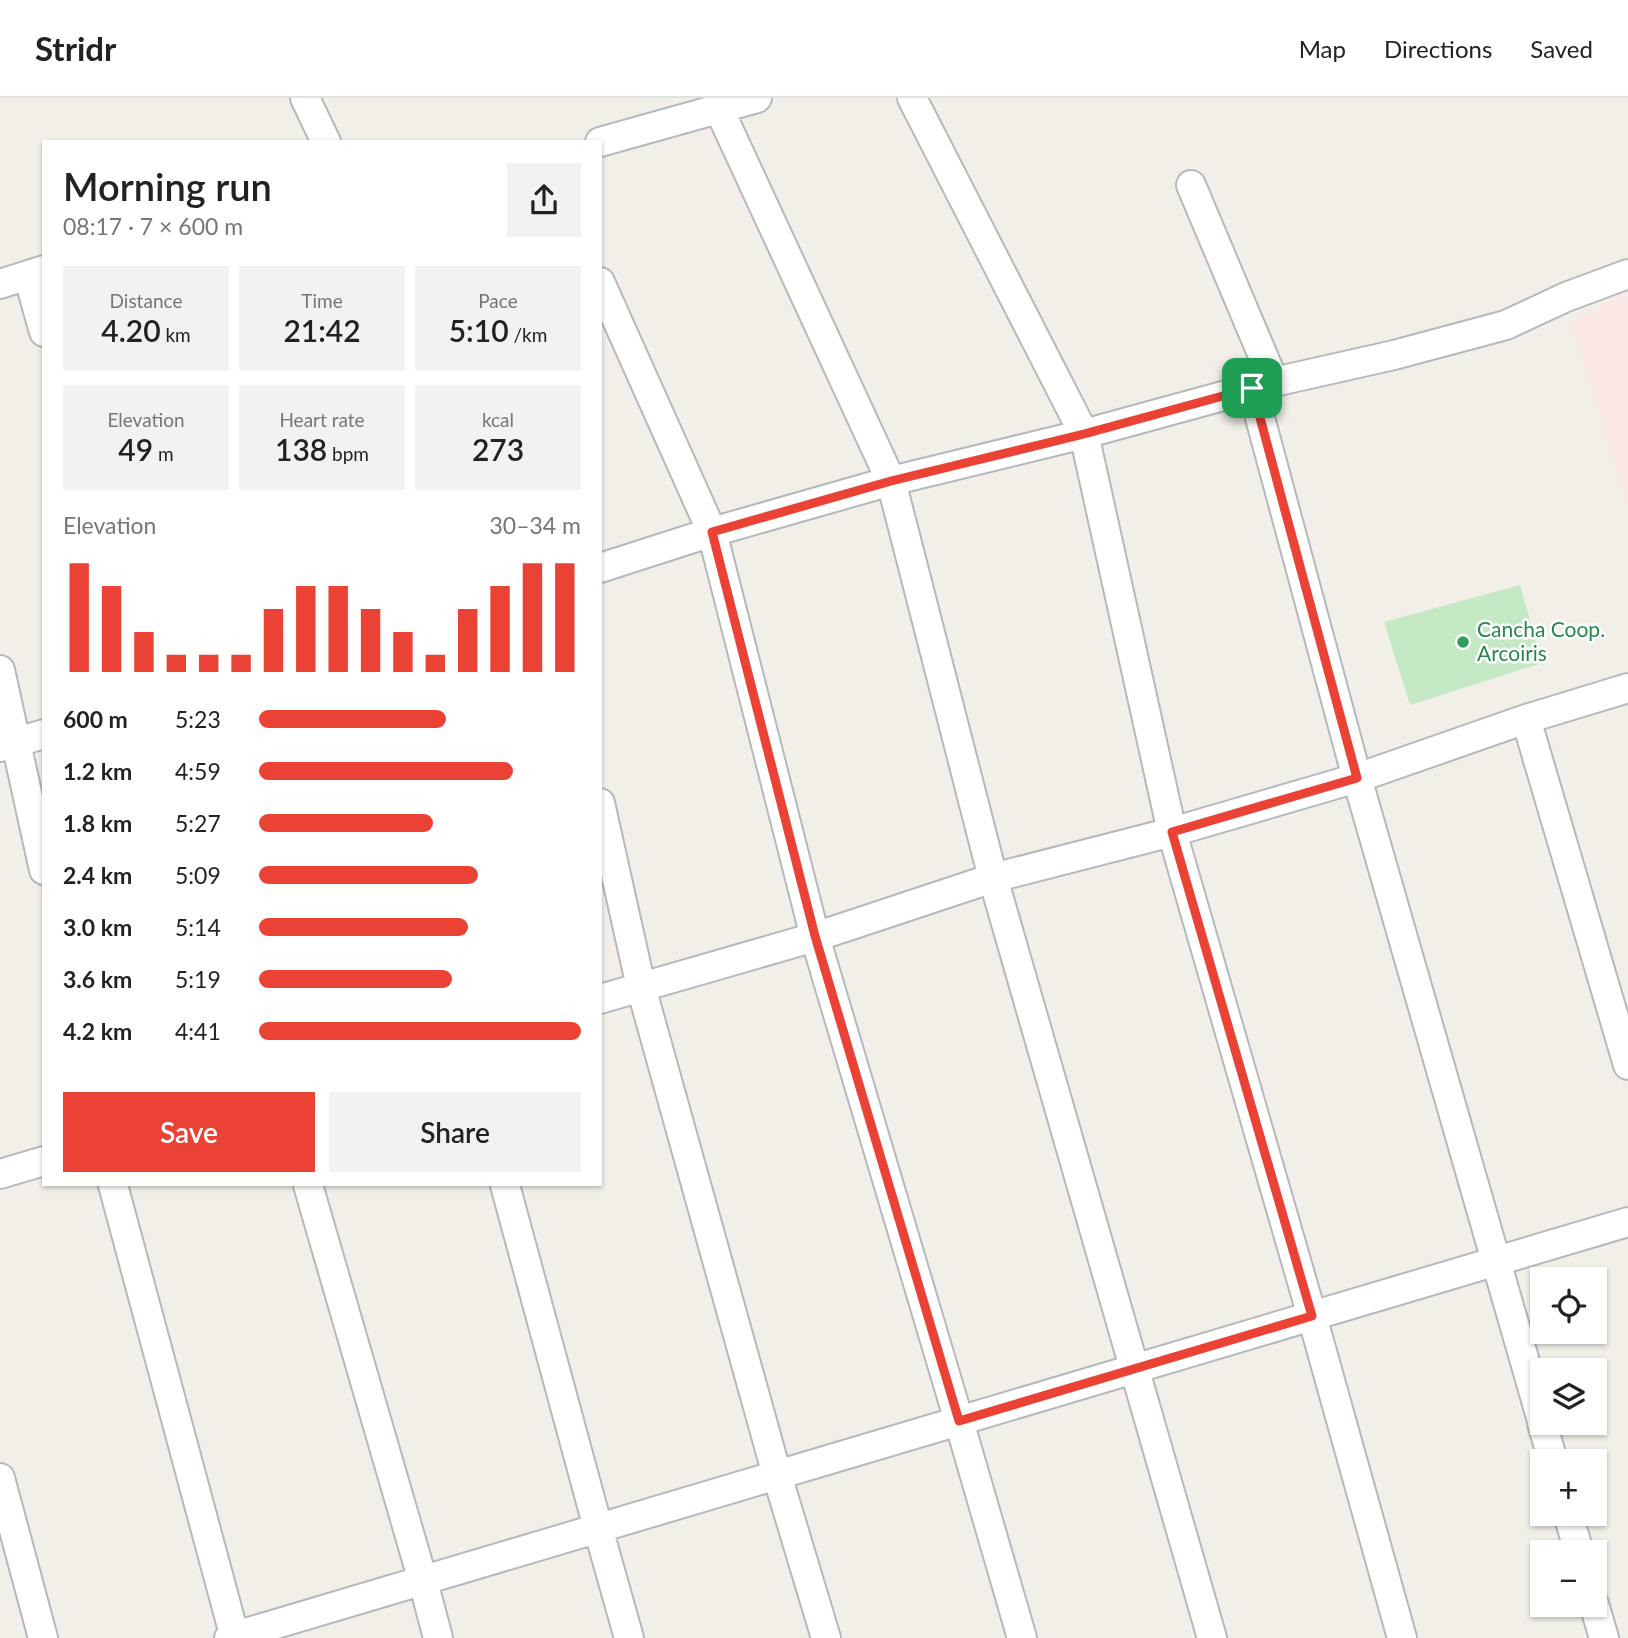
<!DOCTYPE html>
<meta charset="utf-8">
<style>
:root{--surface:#fff;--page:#f2f2f2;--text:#222;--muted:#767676;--line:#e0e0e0;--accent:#ea4335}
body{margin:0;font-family:Lato,sans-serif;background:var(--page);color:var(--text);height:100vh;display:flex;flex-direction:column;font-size:26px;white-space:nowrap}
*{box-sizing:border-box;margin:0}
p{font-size:23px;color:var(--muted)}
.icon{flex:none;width:38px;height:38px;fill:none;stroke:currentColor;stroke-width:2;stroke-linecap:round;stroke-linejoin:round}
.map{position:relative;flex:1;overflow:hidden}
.drawer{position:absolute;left:42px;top:42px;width:560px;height:1046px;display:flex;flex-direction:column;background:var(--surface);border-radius:0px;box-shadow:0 2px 5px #0004}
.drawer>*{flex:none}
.controls{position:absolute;left:1530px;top:1169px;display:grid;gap:14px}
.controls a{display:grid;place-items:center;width:77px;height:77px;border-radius:0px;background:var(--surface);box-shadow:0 2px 5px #0004;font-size:35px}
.pin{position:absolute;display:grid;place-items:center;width:60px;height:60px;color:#fff;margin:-30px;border-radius:14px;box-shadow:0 4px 10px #0006}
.round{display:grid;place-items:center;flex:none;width:74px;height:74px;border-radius:0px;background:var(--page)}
.overview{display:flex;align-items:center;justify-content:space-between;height:119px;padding:0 21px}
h1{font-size:38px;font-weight:600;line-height:52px}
.figures{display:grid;grid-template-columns:repeat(3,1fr);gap:10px;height:119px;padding:7px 21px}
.figures div{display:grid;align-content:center;border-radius:0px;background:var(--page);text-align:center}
.figures b{font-size:30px;font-weight:600}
.figures small{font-size:19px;font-weight:400}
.figures p{font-size:19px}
.chart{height:196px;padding:14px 21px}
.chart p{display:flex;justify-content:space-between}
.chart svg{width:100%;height:126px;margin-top:7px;stroke:var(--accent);stroke-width:6}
.primary-button{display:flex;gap:14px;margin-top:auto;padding:14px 21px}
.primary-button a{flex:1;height:80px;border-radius:0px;background:var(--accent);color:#fff;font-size:28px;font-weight:600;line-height:80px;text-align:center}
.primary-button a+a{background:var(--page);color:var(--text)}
ul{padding:0 21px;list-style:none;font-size:23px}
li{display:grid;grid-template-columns:112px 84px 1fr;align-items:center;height:52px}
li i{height:18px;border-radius:9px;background:var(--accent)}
header{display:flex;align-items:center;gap:42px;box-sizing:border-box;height:98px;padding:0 35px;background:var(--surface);border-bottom:2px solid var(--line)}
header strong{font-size:33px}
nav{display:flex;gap:38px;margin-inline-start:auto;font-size:24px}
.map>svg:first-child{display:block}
</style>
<header>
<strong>Stridr</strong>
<nav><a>Map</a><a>Directions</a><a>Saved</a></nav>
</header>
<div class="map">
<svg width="1628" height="1540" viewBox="0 0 1628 1540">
<rect width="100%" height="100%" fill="#f1efe8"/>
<path fill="#fce8e6" d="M1628,193V407L1572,224Z"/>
<path fill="#c5e8c5" d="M1520,487L1542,565L1410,607L1384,524Z"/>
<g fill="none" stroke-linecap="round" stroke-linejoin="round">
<g stroke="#b5b8bc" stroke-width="32">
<path id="minor" d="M305,0L326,44
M912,0L1084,336L1172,734L1312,1218L1402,1540
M719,11L891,383L993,780L1212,1540
M600,44L757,0
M1191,87L1274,284
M28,177L44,234
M600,184L712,434L815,839L959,1323L1022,1540
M0,186L44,172
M1252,290L1357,680L1542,1323
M600,470L712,434L891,383L1084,336L1274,284L1394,257L1506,227L1566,199L1628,176
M0,572L44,772
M1526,621L1628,967
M0,649L44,636
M600,705L641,889L777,1377L826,1540
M600,901L815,839L993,780L1172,734L1357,680L1526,621L1628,590
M0,1076L44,1063
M113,1087L235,1540
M308,1087L423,1483L438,1540
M505,1087L598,1430L629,1540
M1542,1325L1553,1363
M0,1380L43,1540
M1568,1416L1579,1454
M1594,1506L1604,1540
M229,1540L1628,1124"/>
</g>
<use href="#minor" stroke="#fff" stroke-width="28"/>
</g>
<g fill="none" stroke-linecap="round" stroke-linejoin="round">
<g stroke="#fff" stroke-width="14">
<path id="route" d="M1252,290L1357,680L1172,734L1312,1218L959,1323L815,838L712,434L891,383L1084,336Z"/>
</g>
<use href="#route" stroke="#ea4335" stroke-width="9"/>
</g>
<circle fill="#2e9e5b" stroke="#fff" stroke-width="2.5" cx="1463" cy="544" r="7"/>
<g text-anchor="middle" stroke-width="5" stroke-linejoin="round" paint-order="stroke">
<g font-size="21" fill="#27864d" stroke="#fff" text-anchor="start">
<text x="1477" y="539">Cancha Coop.<tspan x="1477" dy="24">Arcoiris</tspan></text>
</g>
</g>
</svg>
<div class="controls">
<a><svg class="icon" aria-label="locate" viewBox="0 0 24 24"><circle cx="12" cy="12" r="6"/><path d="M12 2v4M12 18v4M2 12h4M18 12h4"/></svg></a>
<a><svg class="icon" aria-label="layers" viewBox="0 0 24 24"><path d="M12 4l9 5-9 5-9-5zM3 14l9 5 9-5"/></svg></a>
<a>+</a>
<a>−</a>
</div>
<div class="pin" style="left:1252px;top:290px;background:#1e9e55"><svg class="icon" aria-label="arrive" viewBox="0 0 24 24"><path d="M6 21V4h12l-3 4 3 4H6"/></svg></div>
<section class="drawer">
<div class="overview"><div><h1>Morning run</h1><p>08:17 · 7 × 600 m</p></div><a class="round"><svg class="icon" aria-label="share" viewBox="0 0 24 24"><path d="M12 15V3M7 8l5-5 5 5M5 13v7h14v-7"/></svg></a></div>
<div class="figures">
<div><p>Distance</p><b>4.20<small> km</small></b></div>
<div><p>Time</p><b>21:42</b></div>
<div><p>Pace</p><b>5:10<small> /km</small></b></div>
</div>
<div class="figures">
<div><p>Elevation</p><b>49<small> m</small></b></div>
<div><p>Heart rate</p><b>138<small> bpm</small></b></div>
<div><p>kcal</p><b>273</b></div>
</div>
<div class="chart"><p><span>Elevation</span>30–34 m</p>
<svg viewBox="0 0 160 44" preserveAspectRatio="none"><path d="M5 44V6M15 44V14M25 44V30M35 44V38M45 44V38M55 44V38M65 44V22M75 44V14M85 44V14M95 44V22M105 44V30M115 44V38M125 44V22M135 44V14M145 44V6M155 44V6"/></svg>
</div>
<ul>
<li><b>600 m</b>5:23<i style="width:58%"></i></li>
<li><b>1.2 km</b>4:59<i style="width:79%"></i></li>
<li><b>1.8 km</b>5:27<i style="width:54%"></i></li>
<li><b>2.4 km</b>5:09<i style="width:68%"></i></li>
<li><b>3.0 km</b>5:14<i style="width:65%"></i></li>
<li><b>3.6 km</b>5:19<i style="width:60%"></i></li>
<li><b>4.2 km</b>4:41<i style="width:100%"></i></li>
</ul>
<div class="primary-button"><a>Save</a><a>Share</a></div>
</section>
</div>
